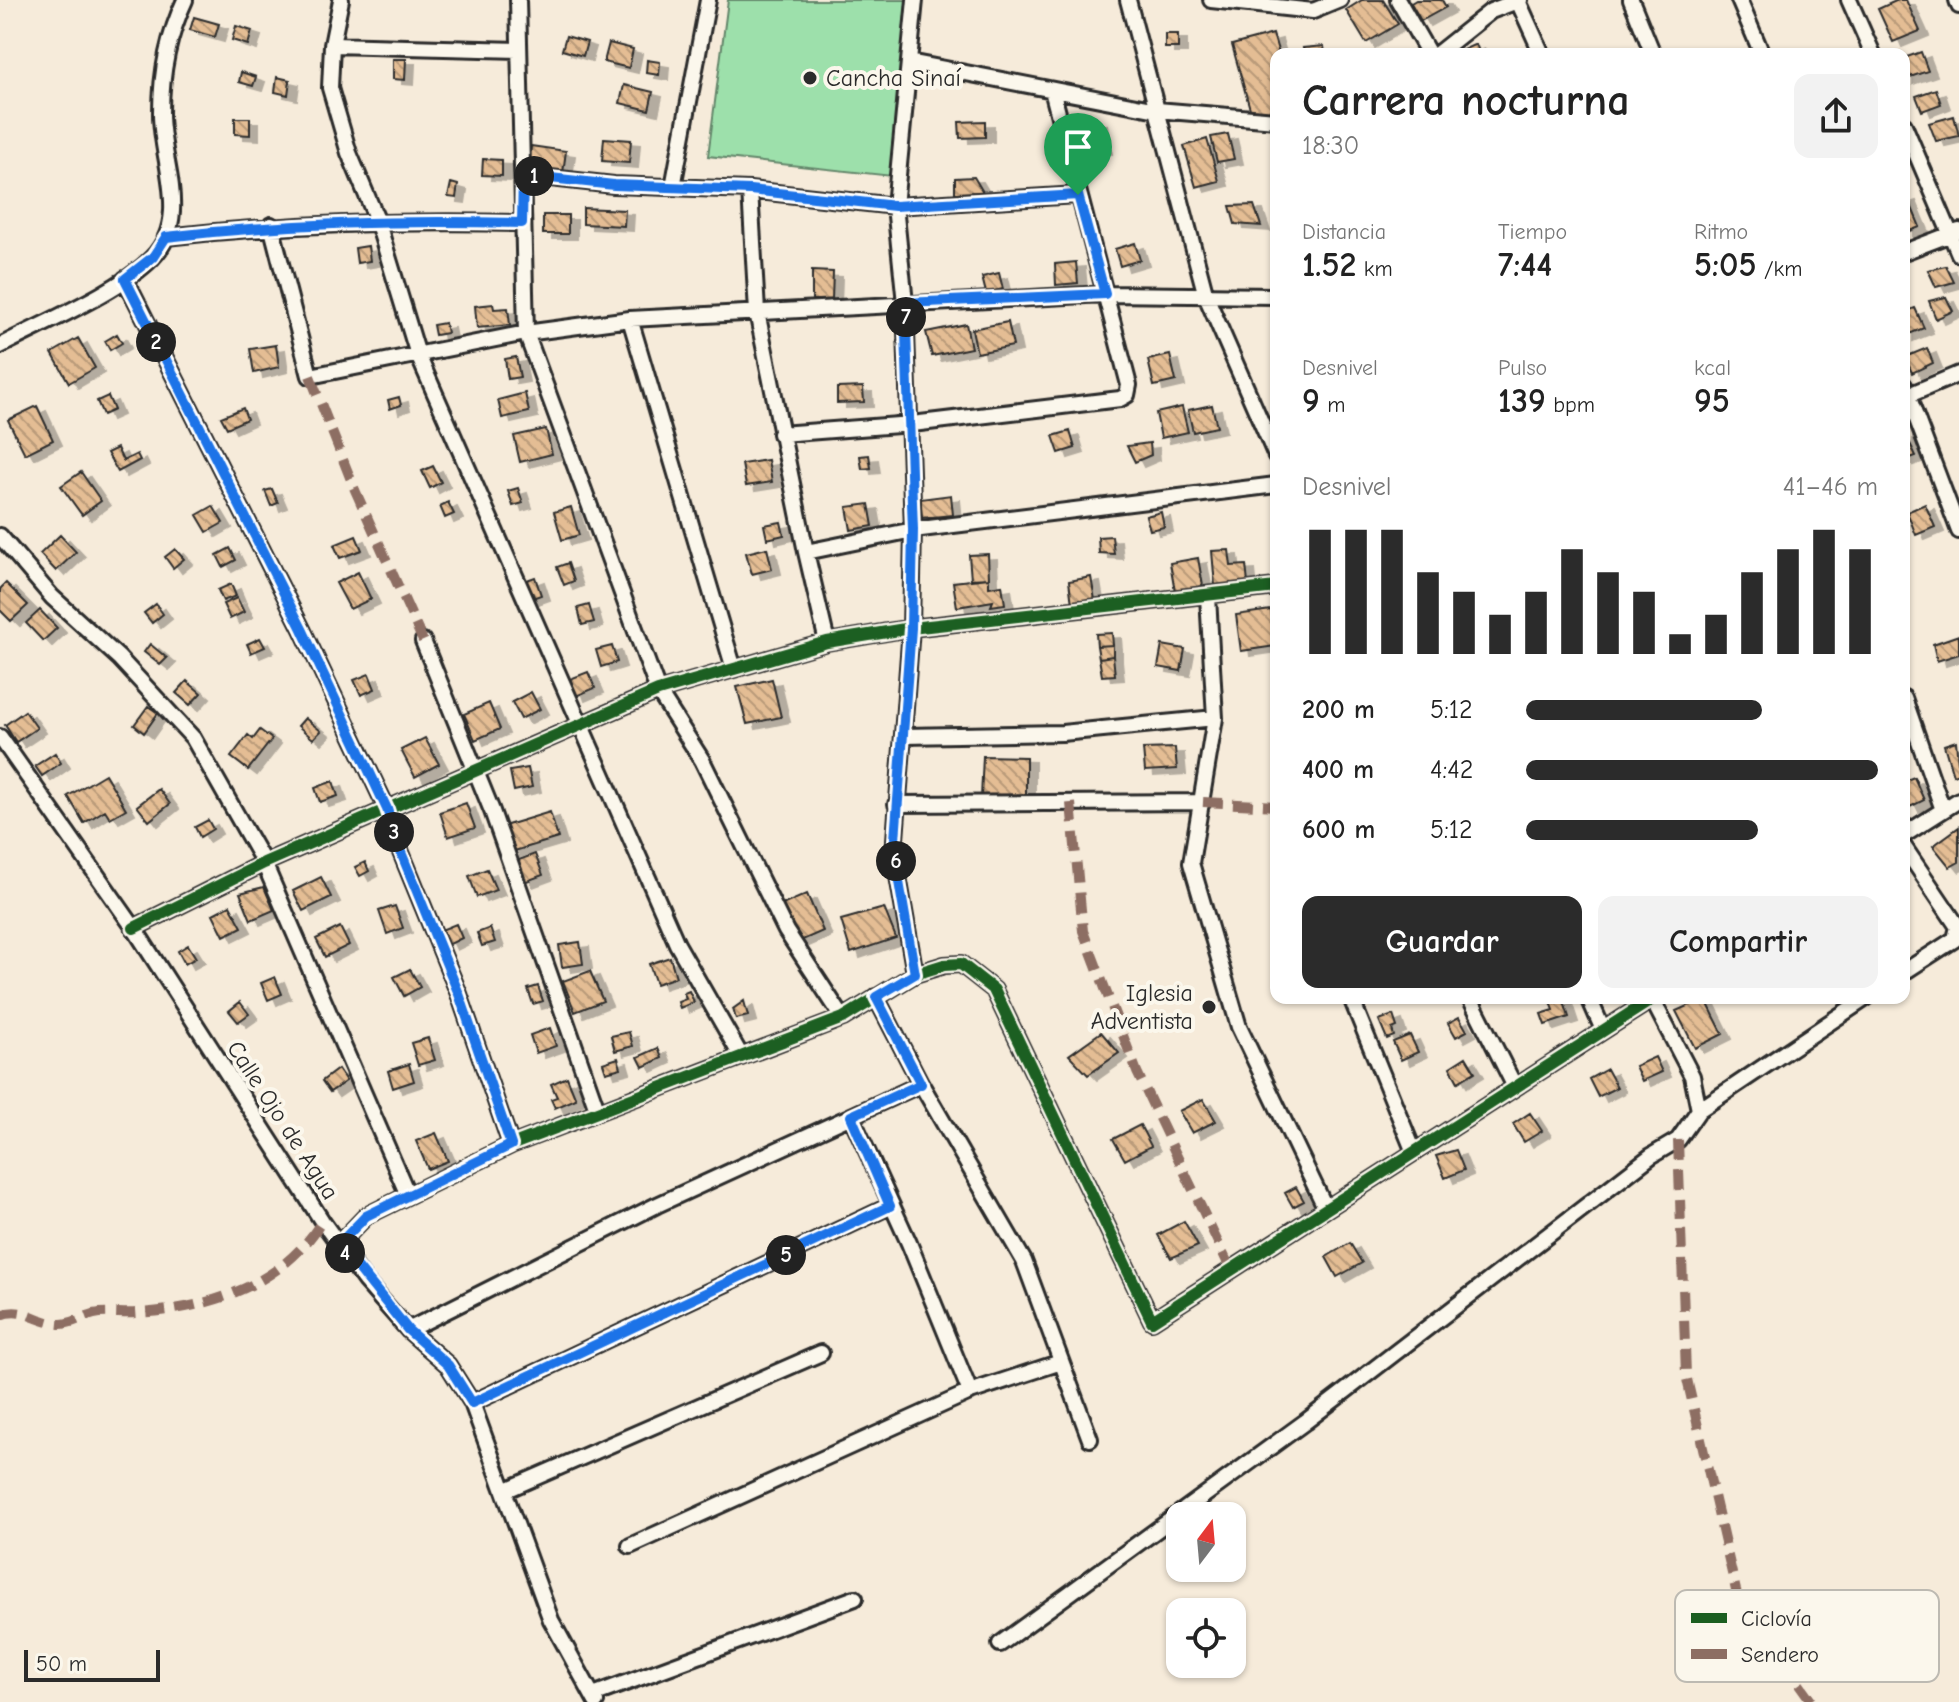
<!DOCTYPE html>
<html lang="es">
<meta charset="utf-8">
<style>
:root{--surface:#fff;--page:#f2f2f2;--text:#222;--muted:#767676;--accent:#2b2b2b}
body{margin:0;font-family:"Comic Neue",sans-serif;background:var(--page);color:var(--text);height:100vh;display:flex;flex-direction:column;font-size:30px;white-space:nowrap}
*{box-sizing:border-box;margin:0}
p{font-size:26px;color:var(--muted)}
.icon{flex:none;width:44px;height:44px;fill:none;stroke:currentColor;stroke-width:2;stroke-linecap:round;stroke-linejoin:round}
.map{position:relative;flex:1;overflow:hidden}
.details{position:absolute;left:1270px;top:48px;width:640px;height:956px;display:flex;flex-direction:column;background:var(--surface);border-radius:16px;box-shadow:0 2px 6px #0004}
.details>*{flex:none}
.needle{width:52px;rotate:16deg}
.tools{position:absolute;left:1166px;top:1502px;display:grid;gap:16px}
.tools a{display:grid;place-items:center;width:80px;height:80px;border-radius:16px;background:var(--surface);box-shadow:0 2px 6px #0004;font-size:40px}
.scale{position:absolute;left:24px;bottom:20px;width:136px;box-sizing:border-box;padding-left:8px;border:4px solid #2b2b2b;border-top:0;font-size:22px;line-height:28px;white-space:nowrap;color:#2b2b2b;-webkit-text-stroke:6px #fbf7ec;paint-order:stroke}
.pin{position:absolute;display:grid;place-items:center;width:68px;height:68px;color:#fff;margin:-82px -34px;border-radius:50% 50% 50% 0;rotate:-45deg;box-shadow:0 0 8px #0007}
.pin .icon{rotate:45deg}
.km{position:absolute;width:40px;height:40px;margin:-20px;border-radius:50%;background:#222;color:#fff;font-size:22px;line-height:40px;text-align:center}
.round{display:grid;place-items:center;flex:none;width:84px;height:84px;border-radius:16px;background:var(--page)}
.headline{display:flex;align-items:center;justify-content:space-between;height:136px;padding:0 32px}
h1{font-size:44px;font-weight:600;line-height:60px}
.figures{display:grid;grid-template-columns:repeat(3,1fr);gap:12px;height:136px;padding:8px 32px}
.figures div{display:grid;align-content:center}
.figures b{font-size:34px;font-weight:600}
.figures small{font-size:22px;font-weight:400}
.figures p{font-size:22px}
.chart{height:224px;padding:16px 32px}
.chart p{display:flex;justify-content:space-between}
.chart svg{width:100%;height:144px;margin-top:8px;stroke:var(--accent);stroke-width:6}
.cta{display:flex;gap:16px;margin-top:auto;padding:16px 32px}
.cta a{flex:1;height:92px;border-radius:16px;background:var(--accent);color:#fff;font-size:32px;font-weight:600;line-height:92px;text-align:center}
.cta a+a{background:var(--page);color:var(--text)}
ul{padding:0 32px;list-style:none;font-size:26px}
li{display:grid;grid-template-columns:128px 96px 1fr;align-items:center;height:60px}
li i{height:20px;border-radius:10px;background:var(--accent)}
.map>svg:first-child{display:block}
</style>
<div class="map">
<svg width="1959" height="1702" viewBox="0 0 1959 1702">
<defs>
<pattern id="building-back-hatch" width="6" height="6" patternUnits="userSpaceOnUse" patternTransform="scale(2)"><rect width="6" height="6" fill="#e4bd94"/><path d="M-1 5l2 2M0 0l6 6M5-1l2 2" fill="none" stroke="#b99a79"/></pattern>
<filter id="shadow"><feDropShadow dx="9" dy="5" stdDeviation="0" flood-color="#0004"/></filter>
</defs>
<rect width="100%" height="100%" fill="#f6ebda"/>
<filter id="ink" filterUnits="userSpaceOnUse"><feTurbulence type="fractalNoise" baseFrequency=".0125" numOctaves="2"/><feDisplacementMap in="SourceGraphic" scale="16" xChannelSelector="R" yChannelSelector="G"/><feConvolveMatrix kernelMatrix="1 2 1 2 8 2 1 2 1" color-interpolation-filters="sRGB"/></filter>
<g filter="url(#ink)">
<path fill="#9de0ab" stroke="#64866b" stroke-width="2" d="M728,0H909L892,176L708,156Z"/>
<path fill="url(#building-back-hatch)" stroke="#2b2b2b" stroke-width="2" filter="url(#shadow)" d="M1362,0H1383L1398,24L1366,43L1346,10Z
M1416,0H1442L1446,7L1421,21L1411,3Z
M1898,0H1906L1920,31L1893,42L1878,9Z
M194,17L219,24L215,37L190,30Z
M236,26L252,31L248,45L232,40Z
M1165,34H1178V48H1165Z
M1273,34L1279,54H1276V109L1252,116L1232,45Z
M566,36L587,42L583,56L562,50Z
M609,43L633,49L629,68L604,62Z
M1476,44L1480,54H1454Z
M1324,46L1325,54H1304L1303,48Z
M1921,52L1928,71L1904,79V58Z
M393,59H406L405,80L393,79Z
M647,60L660,62L659,75L646,73Z
M241,72L256,77L253,86L239,82Z
M277,77L290,80L288,95L275,92Z
M624,85L653,92L649,110L620,103Z
M1936,89L1941,104L1922,111L1916,96Z
M1954,116L1959,136L1936,141L1929,123Z
M235,118H250V135L235,134Z
M1098,120L1103,149L1072,147L1068,125Z
M985,121V137L960,138L959,122Z
M1228,134L1234,159L1217,162L1211,137Z
M604,138L631,140L629,163L602,161Z
M1207,139L1219,181L1196,187L1184,146Z
M531,146L566,151L563,173L528,168Z
M483,159L502,160V176L482,175Z
M974,177L983,192L955,193V178Z
M451,183L458,185L456,198L448,197Z
M1907,196L1920,227L1904,233V197Z
M1254,205L1261,226L1235,224L1230,206Z
M583,208L625,210L624,226L583,224Z
M543,215H568V234H543Z
M1135,243L1140,260L1120,266L1115,249Z
M368,246L370,261L357,263L355,248Z
M1076,262L1078,283L1056,285L1055,264Z
M1946,266L1954,282L1936,287L1928,270Z
M812,271L833,272L832,300H812Z
M999,273L1003,289L986,293L982,277Z
M1946,297L1953,311L1936,319L1929,301Z
M493,304L494,309L508,308L510,325L477,328L475,306Z
M1915,308L1924,328L1904,336V312Z
M1008,322L1013,346L977,353L972,329Z
M445,323L447,333L435,335L433,325Z
M966,324L971,348L932,356L926,332Z
M117,334L122,343L110,350L105,341Z
M78,338L95,368L69,383L52,353Z
M276,345L279,367L254,373L250,349Z
M1927,348L1933,363L1912,373L1905,357Z
M1170,355L1176,381L1154,386L1148,360Z
M516,357L520,377L508,379L505,359Z
M863,387L864,402L837,403V388Z
M525,393L529,412L502,418L498,400Z
M108,396L114,410L103,415L97,401Z
M399,397L401,405L390,409L388,400Z
M1212,405L1217,427L1193,432L1188,410Z
M37,406L53,440L25,454L8,420Z
M1182,407L1188,432L1161,438L1156,413Z
M243,408L247,419L227,428L221,417Z
M546,429L552,454L520,462L514,436Z
M1070,431L1075,448L1059,453L1053,436Z
M1904,431L1916,456L1904,460Z
M1150,443L1151,455L1135,462L1127,446Z
M117,448L123,461L137,454L140,460L118,472L107,453Z
M869,455L871,468L862,469L860,456Z
M768,460L772,482L746,486L742,464Z
M433,466L441,482L430,488L422,471Z
M81,472L101,501L82,515L61,486Z
M518,488L523,503L513,506L508,491Z
M272,489L278,503L271,506L265,491Z
M951,495L953,515L922,518L920,499Z
M448,502L454,514L445,518L440,506Z
M869,504L873,526L851,530L847,507Z
M1925,504L1935,527L1916,535L1907,512Z
M213,506L223,523L207,532L197,515Z
M571,507L579,535L562,540L554,512Z
M1161,512L1164,527L1150,530L1146,516Z
M781,522L784,535L767,539L764,525Z
M60,535L76,552L56,571L40,554Z
M356,536L362,550L340,558L334,545Z
M1112,536L1114,554L1099,553L1098,537Z
M230,548L236,560L223,567L217,555Z
M767,548L772,569L752,574L746,553Z
M175,549L184,559L173,568L165,557Z
M1229,550L1231,566L1246,565L1248,583L1215,586L1212,551Z
M988,554L989,578L971,579L969,555Z
M1198,558L1203,586L1175,591L1170,563Z
M568,563L574,581L564,585L557,567Z
M358,572L371,599L350,609L336,583Z
M535,577L541,595L527,600L521,582Z
M1091,577L1095,600L1072,604L1069,581Z
M989,578V587L1002,585L1005,604L991,606L993,601L957,607L953,582Z
M6,583L28,605L11,621L0,610V589Z
M231,584L236,596L223,601L218,590Z
M237,598L244,612L230,619L223,604Z
M156,604L163,614L152,623L144,613Z
M589,605L594,622L582,625L578,608Z
M40,610L57,628L43,641L26,623Z
M1271,610L1276,646L1241,651L1236,615Z
M1112,633L1113,645L1097,646L1096,634Z
M1959,635V654L1937,661L1933,644Z
M260,638L265,647L251,653L247,644Z
M150,644L167,658L160,665L144,652Z
M1113,645V656L1099,658L1097,646Z
M1162,645L1185,649L1181,671L1158,667Z
M612,646L617,662L601,667L596,650Z
M1113,656L1115,675L1102,676L1099,658Z
M588,672L595,688L576,696L570,679Z
M369,674L375,689L361,695L354,680Z
M772,679L781,717L747,724L737,687Z
M187,681L201,693L190,705L176,693Z
M531,692L540,709L521,719L512,702Z
M489,703L500,729L475,740L464,714Z
M148,706L158,713L144,733L134,725Z
M25,711L37,728L16,742L5,725Z
M305,718L321,731L313,739L298,726Z
M260,730L272,739L248,770L231,757L248,735L253,739Z
M425,738L439,764L415,777L401,750Z
M1956,741L1959,773L1953,775L1944,745Z
M1175,748L1177,769L1145,771L1143,749Z
M55,753L61,763L42,776L35,766Z
M983,756L1026,757V798H981Z
M528,768L532,787L514,791L510,771Z
M105,774L126,809L110,818L105,810L84,823L68,796Z
M1914,777L1924,800L1910,807L1904,795V781Z
M333,781L338,796L320,802L315,788Z
M159,789L170,804L149,821L137,806Z
M466,803L475,828L448,837L440,812Z
M550,812L558,838L511,852L504,826Z
M208,820L213,829L200,837L195,827Z
M1959,827V862L1950,867L1933,846Z
M535,854L543,875L524,882L516,861Z
M365,862L369,871L360,876L355,867Z
M487,869L496,890L477,897L469,876Z
M321,877L331,897L303,911L293,891Z
M264,887L274,910L251,920L240,893Z
M807,894L823,931L798,942L782,905Z
M230,905L242,927L224,936L213,914Z
M395,906L403,928L387,934L379,911Z
M884,908L896,938L851,953L841,920Z
M456,924L462,938L448,945L441,930Z
M340,927L349,945L325,957L316,939Z
M490,928L495,942L482,946L477,933Z
M580,942L583,964L562,967L559,945Z
M188,945L196,958L185,964L178,951Z
M670,957L676,977L656,984L649,964Z
M410,969L420,987L404,996L394,977Z
M590,971L603,1001L575,1012L563,981Z
M275,977L282,994L268,1000L261,983Z
M538,986L543,1001L533,1004L528,989Z
M689,991L694,1002L680,1008L678,1002L686,999L684,993Z
M1705,998L1723,1034L1695,1048L1676,1011Z
M1563,999L1569,1017L1545,1025L1541,1014L1554,1010L1551,1002Z
M744,1001L748,1016L736,1019L733,1009Z
M240,1002L249,1014L238,1022L229,1011Z
M1393,1015L1397,1027L1392,1029L1394,1036L1387,1039L1379,1020Z
M1459,1017L1467,1031L1456,1037L1448,1023Z
M550,1028L556,1046L536,1053L530,1035Z
M629,1032L633,1046L615,1051L611,1036Z
M1101,1032L1119,1053L1088,1075L1069,1055Z
M1410,1035L1418,1052L1401,1060L1393,1042Z
M428,1038L435,1060L418,1065L411,1043Z
M658,1048L662,1058L643,1067L638,1057Z
M1466,1057L1475,1072L1458,1082L1450,1067Z
M1655,1057L1662,1072L1642,1081L1635,1066Z
M618,1058L621,1068L606,1072L603,1063Z
M409,1064L414,1081L393,1088L388,1071Z
M338,1069L346,1081L330,1092L322,1081Z
M1607,1069L1617,1087L1598,1097L1589,1079Z
M567,1077L576,1099L555,1108L551,1099L557,1097L551,1084Z
M1203,1099L1216,1121L1192,1133L1179,1111Z
M1530,1113L1542,1131L1524,1142L1513,1124Z
M1140,1125L1151,1146L1125,1160L1113,1139Z
M436,1133L448,1161L428,1169L416,1141Z
M1456,1150L1464,1170L1445,1178L1436,1156Z
M1296,1187L1304,1201L1293,1207L1285,1193Z
M1184,1221L1198,1246L1171,1258L1158,1235Z
M1350,1243L1362,1263L1337,1277L1326,1257Z"/>
<g fill="none" stroke-linecap="round" stroke-linejoin="round">
<g stroke="#2b2b2b" stroke-width="20">
<path id="minor" d="M341,0L332,45L330,88L349,153L377,220L418,355L677,944L741,1056
M518,0L526,333L658,691L702,760L786,931L843,1018
M915,0L895,206L905,303L913,530L911,628L894,853L915,974
M1128,0L1206,296L1276,456
M1211,0L1313,11L1340,0
M1398,0L1429,54
M1631,0L1653,54
M1739,0L1762,54
M1849,0L1873,54
M1957,0L1959,6
M1518,1L1542,54
M332,45L519,50
M1437,54L1491,11L1520,0
M909,62L1157,110L1276,120
M1904,125L1959,254
M523,175L614,185L750,190L895,206L1078,195
M673,187L708,0
M750,190L757,312L806,552L913,530L1276,485
M271,225L310,376L526,333L630,319L1105,294L1276,296
M166,237C287,223 401,221 522,223
M1904,252L1959,231
M125,279L302,629L387,809L400,850L459,994L511,1145
M630,319L734,669
M0,346C43,323 119,292 152,258C192,217 160,160 161,112C161,74 169,34 185,0
M1904,385L1959,531
M1904,397L1959,374
M780,434L912,424L1120,399L1127,395L1129,385L1052,90
M0,536L52,597L119,658L193,738L264,863L407,1193
M806,552L827,642
M1208,597L1215,718L1191,863L1239,1027L1326,1209
M423,641L492,811L598,1112
M1904,698L1943,810
M904,736L1062,733L1215,718
M0,737L134,928L322,1221L365,1281L408,1330L448,1365L472,1403L551,1620L596,1702
M896,804L1203,802
M1904,835L1959,800
M1904,847L1958,927L1955,939L1904,972
M134,928L264,863L658,691L827,642L911,628L1276,587
M876,997L921,1084L1024,1261L1090,1439
M1351,998L1414,1152
M1470,998L1515,1087
M1589,998L1603,1030
M1699,1110L1866,998
M851,1116L909,1243L970,1392
M339,1244L366,1216L511,1145L843,1018L915,974L944,965L961,964L994,990L1152,1321L1654,998
M408,1330L657,1205L921,1084
M472,1403L890,1206
M504,1491L821,1353
M630,1546L970,1392L1061,1362
M1000,1644L1305,1422L1651,1156L1678,1140L1699,1110L1692,1076L1652,999
M593,1695L855,1598"/>
</g>
<use href="#minor" stroke="#fbf7ec" stroke-width="14"/>
<path stroke="#8d6e63" stroke-width="10" stroke-dasharray="20 10" stroke-linecap="butt" d="M310,376L355,490L423,641
M1203,802L1276,806
M1071,803L1083,931L1137,1072L1231,1270
M1678,1140L1686,1375L1738,1599L1812,1702
M0,1315C24,1306 35,1322 59,1324C72,1325 86,1314 100,1313C112,1312 125,1314 137,1313C209,1309 283,1285 322,1221"/>
<g stroke="#fbf7ec" stroke-width="17">
<path id="cycleway" d="M134,928L264,863L658,691L827,642L911,628L1276,587
M339,1244L366,1216L511,1145L843,1018L915,974L944,965L961,964L994,990L1152,1321L1654,998"/>
</g>
<use href="#cycleway" stroke="#1b5e20" stroke-width="12"/>
</g>
</g>
<g fill="none" stroke-linecap="round" stroke-linejoin="round" filter="url(#ink)">
<g stroke="#fff" stroke-width="16">
<path id="route" d="M523,175L614,185L750,190L895,206L1078,195L1105,294L905,303L913,530L911,628L894,853L915,974L876,997L921,1084L851,1116L890,1206L472,1403L448,1365L408,1330L339,1244L366,1216L511,1145L459,994L400,850L387,809L302,629L125,279L153,257L166,237C288,223 399,220 522,223Z"/>
</g>
<use href="#route" stroke="#1a73e8" stroke-width="10"/>
</g>
<g fill="#2b2b2b" stroke="#fbf7ec" stroke-width="3">
<circle cx="810" cy="78" r="8"/>
<circle cx="1209" cy="1007" r="8"/>
</g>
<g text-anchor="middle" stroke-width="8" stroke-linejoin="round" paint-order="stroke">
<g font-size="24" fill="#2b2b2b" stroke="#fbf7ec" text-anchor="start">
<text x="826" y="86">Cancha Sinaí</text>
<text x="1193" y="1001" text-anchor="end">Iglesia<tspan x="1193" dy="28">Adventista</tspan></text>
</g>
<g font-size="24" fill="#2b2b2b" stroke="#fbf7ec">
<text transform="translate(283 1120) rotate(57)" y="8">Calle Ojo de Agua</text>
</g>
</g>
<rect x="1675" y="1590" width="264" height="92" rx="12" fill="#fbf7ec" stroke="#bdbab2" stroke-width="2"/>
<rect x="1691" y="1613" width="36" height="10" fill="#1b5e20"/>
<rect x="1691" y="1649" width="36" height="10" fill="#8d6e63"/>
<g font-size="22" fill="#2b2b2b">
<text x="1741" y="1626">Ciclovía</text>
<text x="1741" y="1662">Sendero</text>
</g>
</svg>
<div class="tools">
<a><svg class="needle" viewBox="-14 -14 28 28"><path d="M0-13l5 13h-10z" fill="#e53935"/><path d="M0 13l5-13h-10z" fill="#767676"/></svg></a>
<a><svg class="icon" aria-label="locate" viewBox="0 0 24 24"><circle cx="12" cy="12" r="6"/><path d="M12 2v4M12 18v4M2 12h4M18 12h4"/></svg></a>
</div>
<div class="scale">50 m</div>
<div class="pin" style="left:1078px;top:195px;background:#1e9e55"><svg class="icon" aria-label="arrive" viewBox="0 0 24 24"><path d="M6 21V4h12l-3 4 3 4H6"/></svg></div>
<b class="km" style="left:534px;top:176px">1</b>
<b class="km" style="left:156px;top:342px">2</b>
<b class="km" style="left:394px;top:832px">3</b>
<b class="km" style="left:345px;top:1253px">4</b>
<b class="km" style="left:786px;top:1255px">5</b>
<b class="km" style="left:896px;top:861px">6</b>
<b class="km" style="left:906px;top:317px">7</b>
<section class="details">
<div class="headline"><div><h1>Carrera nocturna</h1><p>18:30</p></div><a class="round"><svg class="icon" aria-label="share" viewBox="0 0 24 24"><path d="M12 15V3M7 8l5-5 5 5M5 13v7h14v-7"/></svg></a></div>
<div class="figures">
<div><p>Distancia</p><b>1.52<small> km</small></b></div>
<div><p>Tiempo</p><b>7:44</b></div>
<div><p>Ritmo</p><b>5:05<small> /km</small></b></div>
</div>
<div class="figures">
<div><p>Desnivel</p><b>9<small> m</small></b></div>
<div><p>Pulso</p><b>139<small> bpm</small></b></div>
<div><p>kcal</p><b>95</b></div>
</div>
<div class="chart"><p><span>Desnivel</span>41–46 m</p>
<svg viewBox="0 0 160 44" preserveAspectRatio="none"><path d="M5 44V6M15 44V6M25 44V6M35 44V19M45 44V25M55 44V32M65 44V25M75 44V12M85 44V19M95 44V25M105 44V38M115 44V32M125 44V19M135 44V12M145 44V6M155 44V12"/></svg>
</div>
<ul>
<li><b>200 m</b>5:12<i style="width:67%"></i></li>
<li><b>400 m</b>4:42<i style="width:100%"></i></li>
<li><b>600 m</b>5:12<i style="width:66%"></i></li>
</ul>
<div class="cta"><a>Guardar</a><a>Compartir</a></div>
</section>
</div>
